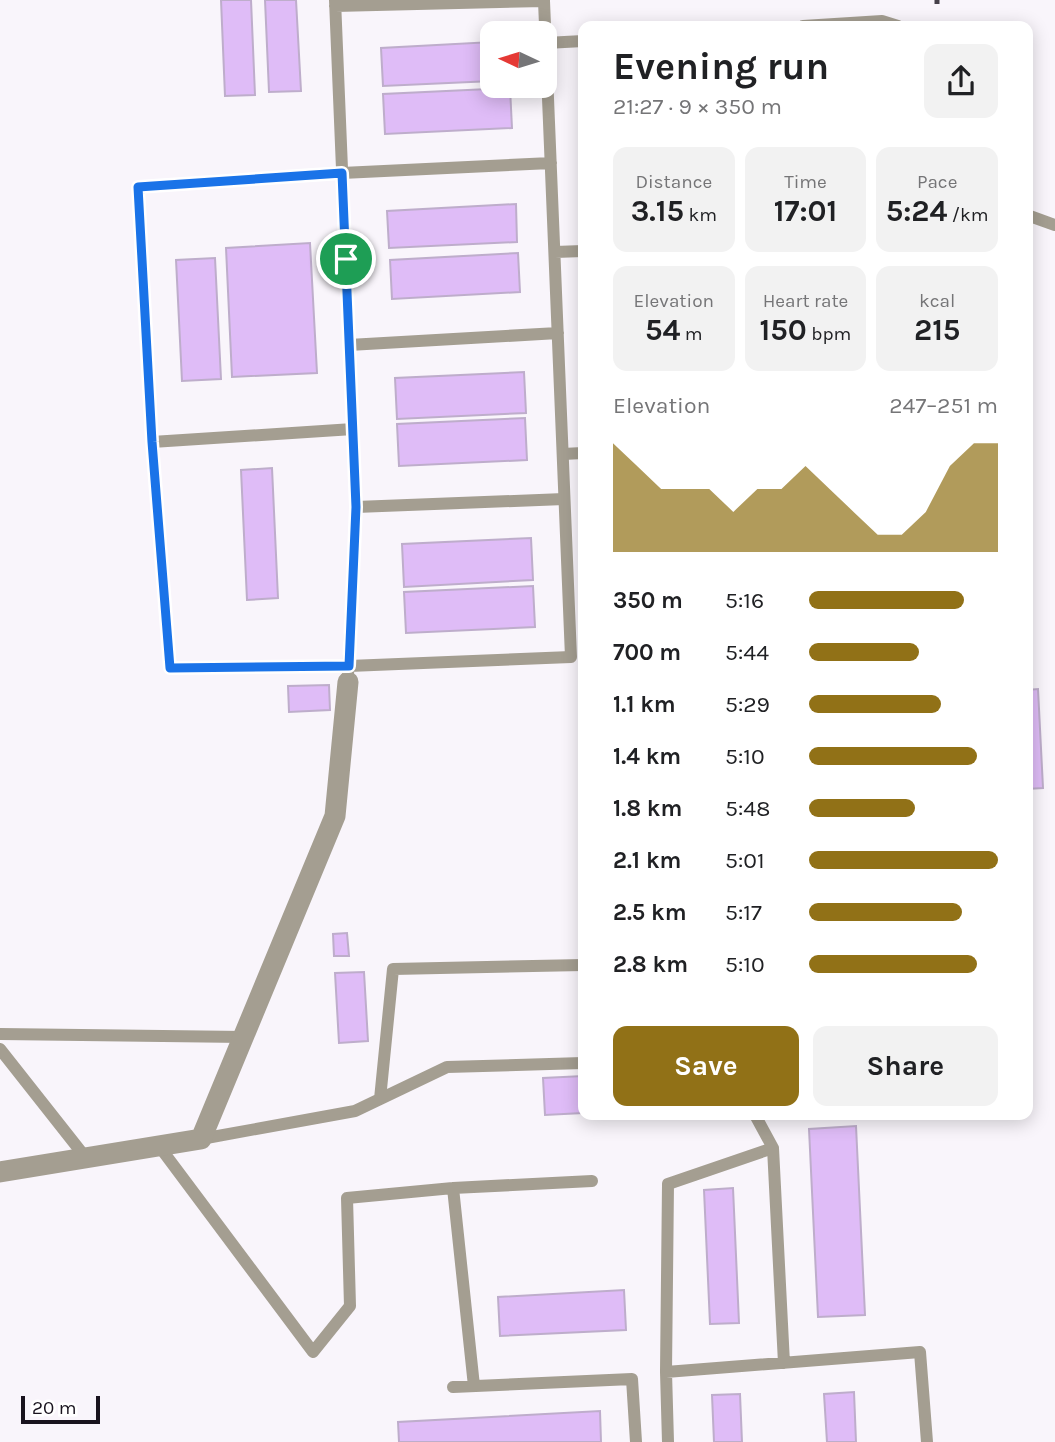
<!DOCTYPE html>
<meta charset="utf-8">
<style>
:root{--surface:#fff;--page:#f2f2f2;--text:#202124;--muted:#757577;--accent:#917117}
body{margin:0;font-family:Karla,sans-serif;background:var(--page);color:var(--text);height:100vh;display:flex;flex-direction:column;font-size:26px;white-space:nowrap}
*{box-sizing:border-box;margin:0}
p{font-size:23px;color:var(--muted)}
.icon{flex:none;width:38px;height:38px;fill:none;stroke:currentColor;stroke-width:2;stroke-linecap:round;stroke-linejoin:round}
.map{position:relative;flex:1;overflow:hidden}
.panel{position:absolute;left:578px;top:21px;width:455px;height:1099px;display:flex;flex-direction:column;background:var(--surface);border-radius:14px;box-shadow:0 4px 18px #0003}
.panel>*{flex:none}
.needle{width:46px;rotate:274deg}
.tools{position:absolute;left:480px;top:21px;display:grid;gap:14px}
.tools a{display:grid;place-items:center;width:77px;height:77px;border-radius:14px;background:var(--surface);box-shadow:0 4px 18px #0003;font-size:35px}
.scale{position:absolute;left:21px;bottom:18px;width:79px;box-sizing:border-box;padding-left:7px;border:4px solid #19131e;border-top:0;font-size:19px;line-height:24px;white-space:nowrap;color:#19131e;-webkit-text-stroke:5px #fff;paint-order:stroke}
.pin{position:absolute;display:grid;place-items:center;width:60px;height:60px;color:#fff;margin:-30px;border:4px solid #fff;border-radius:50%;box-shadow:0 2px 7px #0007}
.round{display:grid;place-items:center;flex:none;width:74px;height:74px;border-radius:14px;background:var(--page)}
.summary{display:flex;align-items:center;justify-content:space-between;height:119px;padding:0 35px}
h1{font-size:38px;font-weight:700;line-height:52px}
.stats{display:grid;grid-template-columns:repeat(3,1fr);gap:10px;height:119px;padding:7px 35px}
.stats div{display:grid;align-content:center;border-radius:14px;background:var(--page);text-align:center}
.stats b{font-size:30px;font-weight:700}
.stats small{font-size:19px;font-weight:400}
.stats p{font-size:19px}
.chart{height:196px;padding:14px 35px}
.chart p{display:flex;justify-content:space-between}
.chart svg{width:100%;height:126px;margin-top:7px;fill:var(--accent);opacity:.7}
.action{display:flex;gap:14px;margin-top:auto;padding:14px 35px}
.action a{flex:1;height:80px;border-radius:14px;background:var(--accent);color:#fff;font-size:28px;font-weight:700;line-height:80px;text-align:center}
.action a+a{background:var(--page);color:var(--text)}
ul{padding:0 35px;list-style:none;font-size:23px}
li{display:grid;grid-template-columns:112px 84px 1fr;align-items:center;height:52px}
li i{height:18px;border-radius:9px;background:var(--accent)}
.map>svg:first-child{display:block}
</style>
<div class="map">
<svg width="1055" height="1442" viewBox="0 0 1055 1442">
<rect width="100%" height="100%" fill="#f9f5fb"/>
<path fill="#dfbcf7" stroke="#beadcb" stroke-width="2" d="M221,0H251L255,95L225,96Z
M265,0H296L301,91L269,92Z
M492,42V81L383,86L381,48Z
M510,88L512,128L385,134L383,94Z
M516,204L517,242L389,248L387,211Z
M310,243L317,373L232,377L226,248Z
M518,253L520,292L392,299L390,260Z
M215,258L221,379L182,381L176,260Z
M524,372L526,413L397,419L395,378Z
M525,418L527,460L399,466L397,424Z
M272,468L278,598L247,600L241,470Z
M531,538L533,580L404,587L402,544Z
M533,586L535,627L406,633L404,592Z
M329,685L330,710L289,712L288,686Z
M1038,689L1043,788L1027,789V690Z
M347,933L349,956H334L333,934Z
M364,972L368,1041L339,1043L335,973Z
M583,1076V1113L545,1115L543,1078Z
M856,1126L865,1315L818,1317L809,1129Z
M733,1188L739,1323L710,1324L704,1190Z
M624,1290L626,1330L500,1336L498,1297Z
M854,1392L856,1442H827L824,1394Z
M740,1394L742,1442H714L712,1395Z
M600,1411L601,1442H399L398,1422Z"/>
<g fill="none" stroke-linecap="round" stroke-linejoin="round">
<path stroke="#a49e91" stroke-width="12" d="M335,0L356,507L348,675
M335,6L544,1L571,657L349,666L170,668L152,442L138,187L342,173L551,163
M803,26L882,21L898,26
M546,43L583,41
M1027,215L1055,225
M555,252L583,251
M349,345L558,333
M152,442L353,429
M563,454L583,453
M356,507L564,499
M0,1034L244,1037
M0,1049L86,1158
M380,1099L393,969L583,965
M755,1115L773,1148L784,1363
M201,1139L355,1111L447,1067L583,1063
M159,1146L313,1352L350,1306L347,1198L453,1188L592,1181
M453,1188L474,1386
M666,1372L920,1352L927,1442
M453,1387L632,1379L636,1442
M668,1442L666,1372L668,1184L773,1148"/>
<path stroke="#a49e91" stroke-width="21" d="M0,1172L201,1139L335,816L348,682"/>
<path stroke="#46404a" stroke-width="5" stroke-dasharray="12 12" stroke-linecap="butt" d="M937,0V4"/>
</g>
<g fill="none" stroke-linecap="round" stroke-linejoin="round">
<g stroke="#fff" stroke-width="14">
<path id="route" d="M342,173L356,507L349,666L170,668L152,442L138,187Z"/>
</g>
<use href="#route" stroke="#1a73e8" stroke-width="9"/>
</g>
</svg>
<div class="tools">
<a><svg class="needle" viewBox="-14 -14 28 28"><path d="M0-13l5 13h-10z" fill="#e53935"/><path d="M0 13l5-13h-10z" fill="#757577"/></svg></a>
</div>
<div class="scale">20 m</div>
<div class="pin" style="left:346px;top:259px;background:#1e9e55"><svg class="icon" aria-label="arrive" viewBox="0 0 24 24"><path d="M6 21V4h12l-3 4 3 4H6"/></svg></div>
<section class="panel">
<div class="summary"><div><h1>Evening run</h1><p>21:27 · 9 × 350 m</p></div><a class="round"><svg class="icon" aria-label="share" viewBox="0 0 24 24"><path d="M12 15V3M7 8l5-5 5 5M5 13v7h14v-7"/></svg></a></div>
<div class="stats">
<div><p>Distance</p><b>3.15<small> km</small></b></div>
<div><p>Time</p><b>17:01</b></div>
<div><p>Pace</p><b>5:24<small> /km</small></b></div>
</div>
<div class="stats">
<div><p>Elevation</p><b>54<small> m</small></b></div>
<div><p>Heart rate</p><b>150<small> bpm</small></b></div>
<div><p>kcal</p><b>215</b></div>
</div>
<div class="chart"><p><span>Elevation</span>247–251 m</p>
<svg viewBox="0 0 160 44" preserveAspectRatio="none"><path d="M0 44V6L10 14L20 22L30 22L40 22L50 30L60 22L70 22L80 14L90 22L100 30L110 38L120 38L130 30L140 14L150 6L160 6V44z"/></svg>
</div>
<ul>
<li><b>350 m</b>5:16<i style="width:82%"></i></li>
<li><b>700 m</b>5:44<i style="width:58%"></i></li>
<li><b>1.1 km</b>5:29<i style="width:70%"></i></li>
<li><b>1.4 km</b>5:10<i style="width:89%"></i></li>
<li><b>1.8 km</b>5:48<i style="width:56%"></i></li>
<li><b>2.1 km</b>5:01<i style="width:100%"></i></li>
<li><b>2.5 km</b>5:17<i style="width:81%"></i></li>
<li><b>2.8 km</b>5:10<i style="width:89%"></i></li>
</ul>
<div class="action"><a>Save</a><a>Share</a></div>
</section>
</div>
